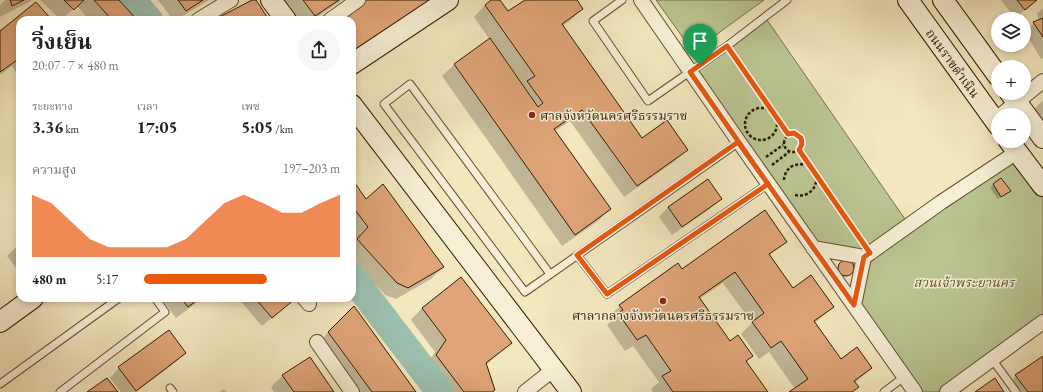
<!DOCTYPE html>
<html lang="th">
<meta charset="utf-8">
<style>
:root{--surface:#fff;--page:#f6f6f6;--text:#222;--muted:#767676;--accent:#ea580c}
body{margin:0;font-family:"EB Garamond","Noto Serif Thai",serif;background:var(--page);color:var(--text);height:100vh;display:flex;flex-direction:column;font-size:15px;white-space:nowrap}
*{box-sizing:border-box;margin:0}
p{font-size:13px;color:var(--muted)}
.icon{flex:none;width:22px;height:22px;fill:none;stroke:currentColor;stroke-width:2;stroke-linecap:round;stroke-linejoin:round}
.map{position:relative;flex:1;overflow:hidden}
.drawer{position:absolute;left:16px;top:16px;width:340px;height:286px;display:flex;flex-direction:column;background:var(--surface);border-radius:12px;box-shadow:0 2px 6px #0003}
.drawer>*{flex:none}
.tools{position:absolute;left:991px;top:12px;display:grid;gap:8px}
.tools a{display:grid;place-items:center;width:40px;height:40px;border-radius:50%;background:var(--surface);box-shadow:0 2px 6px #0003;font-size:20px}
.pin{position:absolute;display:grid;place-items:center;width:34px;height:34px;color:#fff;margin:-41px -17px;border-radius:50% 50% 50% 0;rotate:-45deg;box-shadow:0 0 4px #0007}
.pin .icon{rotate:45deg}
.round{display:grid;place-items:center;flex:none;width:42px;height:42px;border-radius:21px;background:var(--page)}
.headline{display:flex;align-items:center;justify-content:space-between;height:68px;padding:0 16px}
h1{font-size:22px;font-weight:700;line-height:30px}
.metrics{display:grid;grid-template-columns:repeat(3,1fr);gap:6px;height:68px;padding:4px 16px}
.metrics div{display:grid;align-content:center}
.metrics b{font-size:17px;font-weight:700}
.metrics small{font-size:11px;font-weight:400}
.metrics p{font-size:11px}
.chart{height:112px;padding:8px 16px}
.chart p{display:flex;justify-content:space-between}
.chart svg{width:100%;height:72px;margin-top:4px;fill:var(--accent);opacity:.7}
ul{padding:0 16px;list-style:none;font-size:13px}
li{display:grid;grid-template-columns:64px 48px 1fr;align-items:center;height:30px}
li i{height:10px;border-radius:5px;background:var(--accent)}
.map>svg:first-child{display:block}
</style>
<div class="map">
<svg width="1043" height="392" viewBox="0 0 1043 392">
<rect width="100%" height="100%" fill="#f3e7be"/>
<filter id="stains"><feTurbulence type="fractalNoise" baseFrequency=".005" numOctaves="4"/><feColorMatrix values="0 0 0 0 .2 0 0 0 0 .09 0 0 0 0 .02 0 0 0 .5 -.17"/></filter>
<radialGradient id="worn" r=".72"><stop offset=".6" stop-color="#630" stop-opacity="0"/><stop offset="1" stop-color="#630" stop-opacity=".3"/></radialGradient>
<path fill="#bac591" stroke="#76704a" d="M656,0H764L702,45C696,39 692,38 684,39Z
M765,17L909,225L1017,152L1043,183V323L947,392H915L854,305L864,257L813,248L690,72Z"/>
<path fill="#0003" d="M5,0H33L0,17V5Z
M40,0H118L135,20H89L77,6L61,20Z
M158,0H209L176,20H173Z
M283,0H342L313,20H297Z
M493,0H499L508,13L526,0H575L582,9L570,21L562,26L642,139L687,150L675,161L624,197L570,121L555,131L610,209L598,221L562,246L442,76L454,65L490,40L474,17L485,5Z
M1001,0H1037L1015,18Z
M36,4L51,20H20V78L12,66L0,75V33Z
M1043,8V58L1041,59L1025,32L1034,23L1039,21L1037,14Z
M1043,100V123L1033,110Z
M1001,179L1010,191L998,199L990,188Z
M352,180L366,201L443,267L431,279L396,299L385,295L352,258V245L357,239L352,233Z
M721,198L711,208L672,235L659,217L668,207Z
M785,241L769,256L793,289L833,307L815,323L841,360L871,368L855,383L858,387L853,392H791L795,389L769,352L759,359L741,334L752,323L723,283L699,299L730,342L752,356L746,362L767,392H653L651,389L659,382L633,346L625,351L607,325L611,322L608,317L620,306L678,264L682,270Z
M20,243V273L7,256Z
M846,262L850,263L852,269L847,276L841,278L836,270L842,263Z
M460,279L510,343L486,365L491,392H444L425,367L435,352L411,320L422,308Z
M161,298H203L176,318Z
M238,298H292L293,299L262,326Z
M354,307L415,392H352L317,344Z
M185,353L176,362L136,392H121L110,378L119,368Z
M1043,357V392H1012L1007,385L1016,376Z
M283,375L333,392H274L271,387Z
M224,389L227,392H219Z"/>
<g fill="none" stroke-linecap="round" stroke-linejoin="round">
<path stroke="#9bc0b0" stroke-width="28" d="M132,0L149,20
M352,277L440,392"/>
</g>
<path fill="#dfa578" stroke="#311c02" d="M10,0H24L12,6Z
M64,0H84L74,10Z
M94,0H119L137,20H112Z
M178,0H203L186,11Z
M252,0H256L269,20H214Z
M303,0H339L315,16Z
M362,0H434L352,56V20H332Z
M491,0H500L508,11L525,0H577L583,9L562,24L642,138L667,120L688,150L637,186L582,110L554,129L611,209L575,235L454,64L490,38L538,107L543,103L527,81L535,76L485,5Z
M1017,0H1037L1025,10Z
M36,2L52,20H20V58L0,72V31Z
M1043,18V37L1033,22Z
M1001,178L1011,191L1001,197L993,184Z
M352,179L366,199L383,184L444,267L408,288L397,283L357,239L368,227L352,206Z
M708,179L722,199L682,227L668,207Z
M765,210L787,242L769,254L793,288L811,275L834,307L814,321L841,359L857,347L872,368L854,381L859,387L852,392H789L808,379L781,341L771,348L752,322L764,313L735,272L699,297L730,341L738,335L753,356L746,361L768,392H673L662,376L671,371L646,335L637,340L618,313L623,310L619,305L678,263L682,269Z
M838 268a8 8 0 1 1 16 0a8 8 0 1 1-16 0Z
M461,277L512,343L486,363L495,390L492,392H464L436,355L446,340L422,308Z
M181,298H200L188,307Z
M255,298H294L295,299L272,318Z
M354,306L416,392H372L328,332Z
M169,330L186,353L136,391L118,367Z
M1043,356V392H1028L1015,375Z
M310,357L334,392H294L282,375Z
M107,378L118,392H87Z
M995,378L1004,392H975Z"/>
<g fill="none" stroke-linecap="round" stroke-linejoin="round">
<g stroke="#624f31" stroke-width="9">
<path id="lane" d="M622,0L593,21L648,101L727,46L787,0
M577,255L607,294L768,184
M550,274L410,84L384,104L525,292L739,142
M992,359L1016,392
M0,384L119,298
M170,388L173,392
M60,392L165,312L155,298
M884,392L904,377"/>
</g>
<g stroke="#624f31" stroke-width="16">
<path id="street" d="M641,0L739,142L915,392
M198,20L231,0
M330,20L358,0
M1001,115L1043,81
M813,248L864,257L870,253L940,203L1017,152
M304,298L309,304
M854,305L864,257
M317,342L352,392
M525,392L554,369
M947,392L1043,322"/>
</g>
<g stroke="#311c02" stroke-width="22">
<path id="secondary" d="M271,0L286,20
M908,0L998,125
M943,0L998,76
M352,64L448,0
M1010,93L1043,138
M352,105L571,392
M1009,141L1043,186
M0,322L33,298"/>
</g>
<path stroke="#311c02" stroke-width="2.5" stroke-dasharray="3 2" stroke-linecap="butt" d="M733,54L788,134
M745 124a16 16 0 1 1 32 0a16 16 0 1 1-32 0Z
M784 143a9 9 0 1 1 18 0a9 9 0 1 1-18 0Z
M799,150L862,241
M766,157L783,145
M772,165L789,152
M784,180C785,165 799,161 811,167
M795,195C807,198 818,189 816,176"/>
<use href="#lane" stroke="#f7efd5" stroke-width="7"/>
<use href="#street" stroke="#f7efd5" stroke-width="14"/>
<use href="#secondary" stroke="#f7efd5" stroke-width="20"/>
</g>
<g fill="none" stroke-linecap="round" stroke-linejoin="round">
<g stroke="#fff" stroke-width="8">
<path id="route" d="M700,65L690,72L768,184L607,294L577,255L738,142C777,197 816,251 854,305L864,257L870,253L799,150L802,144L801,138L794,133L788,134L727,46L700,65"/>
</g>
<use href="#route" stroke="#ea580c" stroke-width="5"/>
</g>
<g fill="#8f2418" stroke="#f7efd5" stroke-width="1.5">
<circle cx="532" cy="115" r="4"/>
<circle cx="663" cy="301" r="4"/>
</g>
<g text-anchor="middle" stroke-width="3" stroke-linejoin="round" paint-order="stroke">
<g font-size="13" fill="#311c02" stroke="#f7efd5">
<text transform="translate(953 63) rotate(54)" y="5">ถนนราขดำเนิน</text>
</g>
<g font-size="13" fill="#311c02" stroke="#f7efd5" text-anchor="start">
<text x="540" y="120">ศาลจังหวัดนครศรีธรรมราช</text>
<text x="663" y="320" text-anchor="middle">ศาลากลางจังหวัดนครศรีธรรมราช</text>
</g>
<g font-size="13" font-style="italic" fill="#5a4f2d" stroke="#f7efd5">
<text x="964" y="287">สวนเจ้าพระยานคร</text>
</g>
</g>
<rect width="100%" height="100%" filter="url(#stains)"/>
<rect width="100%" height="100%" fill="url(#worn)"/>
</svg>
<div class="tools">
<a><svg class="icon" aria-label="layers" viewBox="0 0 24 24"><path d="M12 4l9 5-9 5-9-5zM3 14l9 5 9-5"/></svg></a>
<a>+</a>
<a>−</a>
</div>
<div class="pin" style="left:700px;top:65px;background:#1e9e55"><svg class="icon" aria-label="arrive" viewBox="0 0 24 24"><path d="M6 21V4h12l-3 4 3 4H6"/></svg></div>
<section class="drawer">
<div class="headline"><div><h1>วิ่งเย็น</h1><p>20:07 · 7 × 480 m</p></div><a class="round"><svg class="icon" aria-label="share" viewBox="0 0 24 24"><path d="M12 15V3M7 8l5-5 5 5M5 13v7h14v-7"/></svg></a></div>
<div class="metrics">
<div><p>ระยะทาง</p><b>3.36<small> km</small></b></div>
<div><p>เวลา</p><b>17:05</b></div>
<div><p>เพซ</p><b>5:05<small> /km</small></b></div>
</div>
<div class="chart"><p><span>ความสูง</span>197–203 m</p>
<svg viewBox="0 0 160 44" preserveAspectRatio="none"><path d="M0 44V6L10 11L20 22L30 33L40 38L50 38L60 38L70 38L80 33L90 22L100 11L110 6L120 11L130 17L140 17L150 11L160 6V44z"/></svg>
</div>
<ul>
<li><b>480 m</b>5:17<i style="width:63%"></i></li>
</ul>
</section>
</div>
